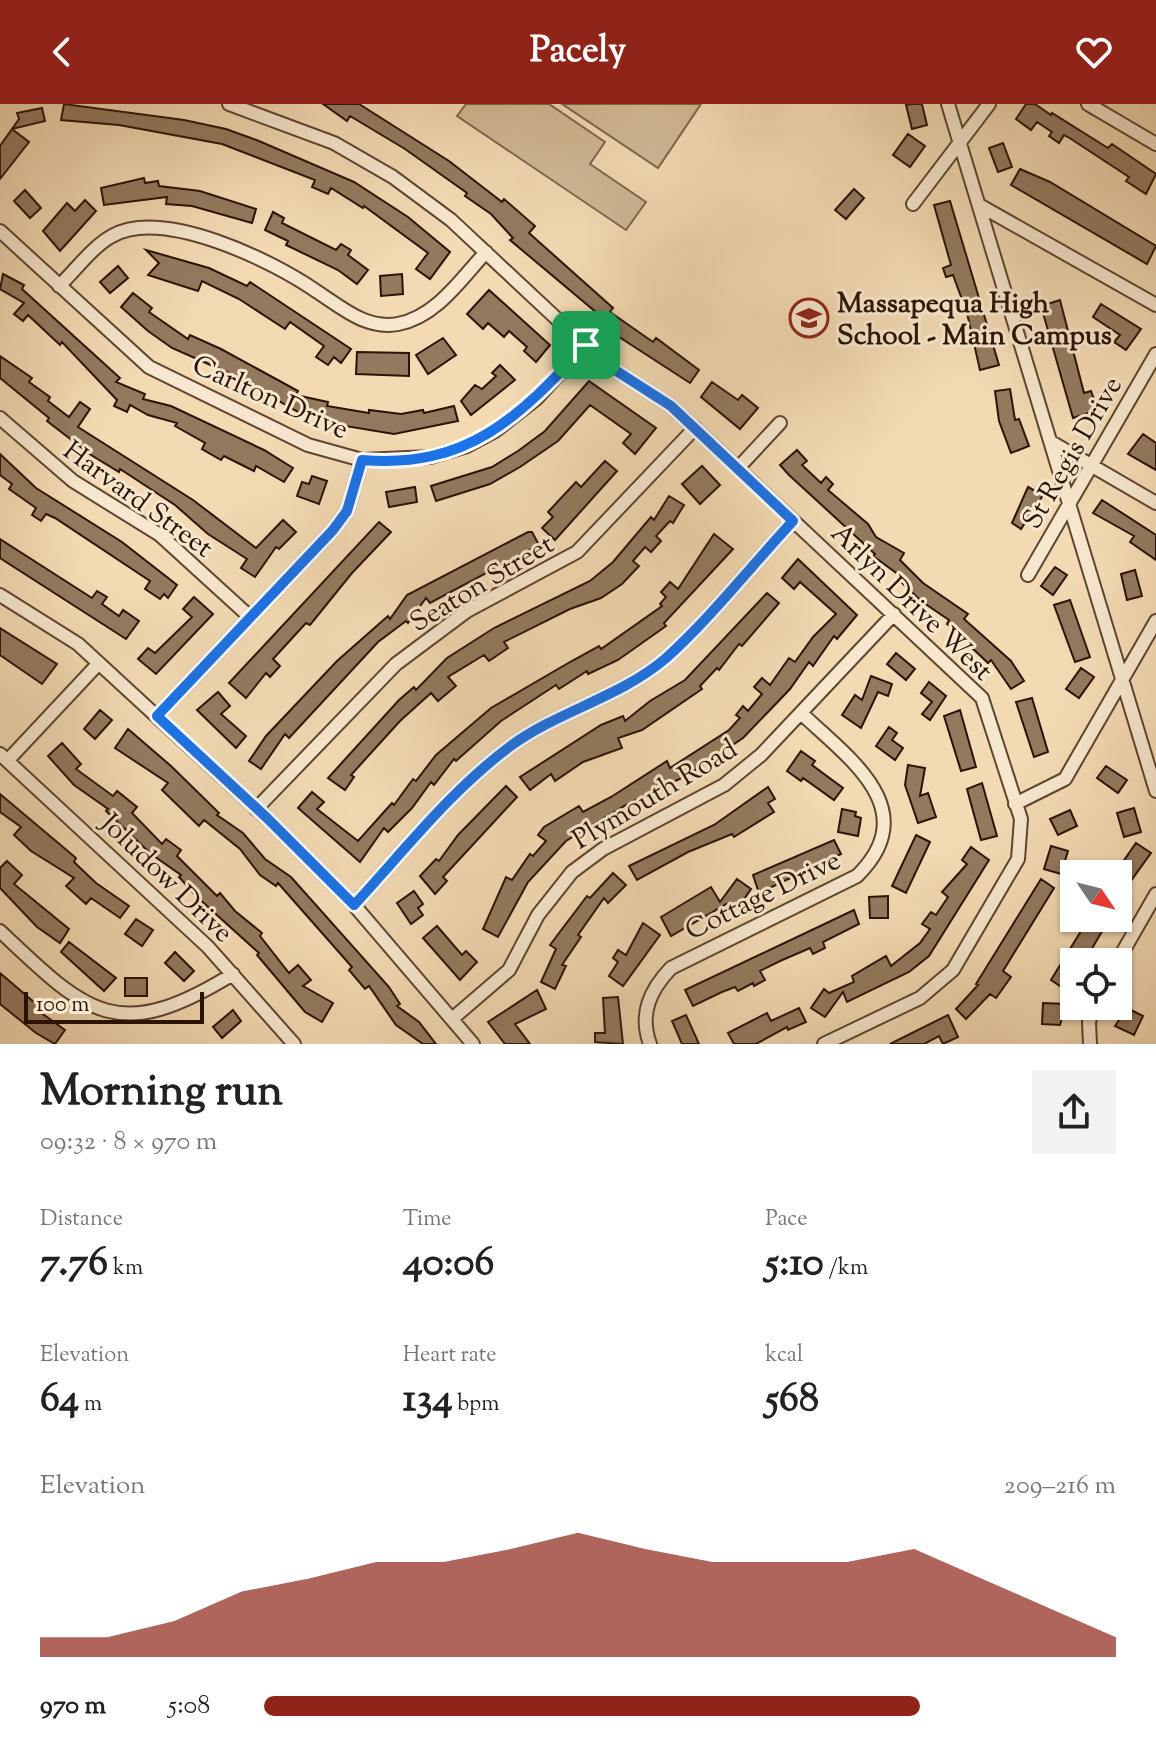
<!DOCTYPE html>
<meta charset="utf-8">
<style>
:root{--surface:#fff;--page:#f2f2f2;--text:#222;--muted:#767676;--accent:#8f2418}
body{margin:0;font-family:"Sorts Mill Goudy",serif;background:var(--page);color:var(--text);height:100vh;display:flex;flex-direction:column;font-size:30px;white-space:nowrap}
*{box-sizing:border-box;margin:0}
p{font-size:26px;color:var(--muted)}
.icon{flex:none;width:44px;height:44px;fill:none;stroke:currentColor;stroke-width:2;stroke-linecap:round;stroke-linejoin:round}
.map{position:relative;height:940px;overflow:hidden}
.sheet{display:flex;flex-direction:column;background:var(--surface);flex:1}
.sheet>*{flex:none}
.needle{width:52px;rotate:125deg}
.controls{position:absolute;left:1060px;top:756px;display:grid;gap:16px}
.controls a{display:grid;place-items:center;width:72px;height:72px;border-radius:0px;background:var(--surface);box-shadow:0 2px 6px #0004;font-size:40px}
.scale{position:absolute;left:24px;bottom:20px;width:180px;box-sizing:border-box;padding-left:8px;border:4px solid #2c1305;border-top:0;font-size:22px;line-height:28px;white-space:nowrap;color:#2c1305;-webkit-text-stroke:6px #f7e7ce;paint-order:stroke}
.pin{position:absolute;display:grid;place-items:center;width:68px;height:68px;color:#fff;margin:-34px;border-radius:16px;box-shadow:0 4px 12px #0006}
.round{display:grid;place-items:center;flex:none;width:84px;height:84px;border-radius:0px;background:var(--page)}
.head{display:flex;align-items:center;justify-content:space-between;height:136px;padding:0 40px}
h1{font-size:44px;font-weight:700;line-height:60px}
.figures{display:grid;grid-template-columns:repeat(3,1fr);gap:12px;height:136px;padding:8px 40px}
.figures div{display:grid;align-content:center}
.figures b{font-size:40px;font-weight:700}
.figures small{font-size:22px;font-weight:400}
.figures p{font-size:22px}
.chart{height:224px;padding:16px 40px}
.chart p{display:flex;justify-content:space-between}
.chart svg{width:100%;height:144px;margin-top:8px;fill:var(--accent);opacity:.7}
ul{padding:0 40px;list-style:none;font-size:26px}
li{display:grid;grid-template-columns:128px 96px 1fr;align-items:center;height:60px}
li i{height:20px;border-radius:10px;background:var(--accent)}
header{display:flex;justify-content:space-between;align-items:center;height:104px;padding:0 40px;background:var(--accent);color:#fff;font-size:36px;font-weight:700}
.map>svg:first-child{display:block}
</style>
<header><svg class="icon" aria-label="back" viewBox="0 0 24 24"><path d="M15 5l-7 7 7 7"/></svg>Pacely<svg class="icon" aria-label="heart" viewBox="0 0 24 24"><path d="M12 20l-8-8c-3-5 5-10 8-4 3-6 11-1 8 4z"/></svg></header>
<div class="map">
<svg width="1156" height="940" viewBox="0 0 1156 940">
<rect width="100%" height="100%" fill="#f3dab3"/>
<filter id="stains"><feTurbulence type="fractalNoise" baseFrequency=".0025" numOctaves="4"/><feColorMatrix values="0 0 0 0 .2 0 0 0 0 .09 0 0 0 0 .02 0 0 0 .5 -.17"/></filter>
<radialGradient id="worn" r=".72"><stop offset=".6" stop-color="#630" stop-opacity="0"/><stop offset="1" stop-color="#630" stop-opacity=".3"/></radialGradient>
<path fill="#d1b895" stroke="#7e664d" stroke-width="2" d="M466,0H549L605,38L590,60L646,98L626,126L457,12Z
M562,0H701L658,64Z"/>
<path fill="#937a5f" stroke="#2c1305" stroke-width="2" d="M64,0L184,16L226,25L259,37L354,78L408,113L450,148L430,175L416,165L428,149L364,102L363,104L331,84L328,90L312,83L315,76L222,40L119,21L61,16Z
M323,0H359L449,57L502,98L504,95L535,122L529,129L613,204L610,208L653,238L656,234L699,266L690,279L613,229L616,225L510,136L513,134L491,110L465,92L467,89L405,45L350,12L347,17Z
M911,0H922L927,21L912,25L906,1Z
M1026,0H1035L1051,11L1052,9L1108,44L1112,40L1156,70L1146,90L1126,77L1129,73L1068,33L1064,31L1059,39L1049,32L1052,28L1037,18L1031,26L1016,15Z
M42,4L45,17L12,25L19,15L17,9Z
M12,25L29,38L0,75V42Z
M908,30L925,42L910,63L893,51Z
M1003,39L1012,63L998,68L989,44Z
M1020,65L1050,78L1156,142L1147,160L1011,81Z
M144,74L145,79L158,77L159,82L200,87L256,105L252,119L192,102L166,100L167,93L104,101L101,84Z
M854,85L864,94L846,115L835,106Z
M25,86L41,104L30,114L14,97Z
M85,96L96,107L60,147L43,127L67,99L75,107Z
M950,97L999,261L980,266L967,209L953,171L946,173L943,164L951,161L934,101Z
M273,108L284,114L282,119L336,146L341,140L351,146L348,151L368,166L357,180L338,166L286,141L288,137L265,126Z
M146,146L209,164L247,182L250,178L351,245L341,259L334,253L328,261L316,253L324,242L290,218L285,225L239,195L202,177L198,187L148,171L159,159Z
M118,162L128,174L110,189L100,178Z
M3,170L24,181L22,185L120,274L116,278L145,290L143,295L171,302L264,346L293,364L284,378L256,362L254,367L224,352L221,356L202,345L205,339L175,322L177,319L148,311L130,301L127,308L114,302L117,296L62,238L60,241L28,211L23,217L14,210L24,199L0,185Z
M402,170L403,190L381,192L380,172Z
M489,186L550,241L536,258L524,247L527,243L509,227L504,233L488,219L483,225L467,210Z
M133,189L152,204L149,208L188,235L190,231L221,245L298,287L296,291L328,298L327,302L369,309V306L401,310L423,306L424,309L454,302L458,317L394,330L333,320V316L300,309L233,271L172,244L148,227L121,203Z
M1060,196L1084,289L1091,287L1098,306L1073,314L1041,202Z
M1101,200L1141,225L1126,246L1114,238L1120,231L1093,213Z
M443,234L456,251L428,270L416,251Z
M357,248L409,249V272L356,270Z
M0,252L32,274L29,278L50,293L48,297L69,313L80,298L90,305L78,323L193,396L256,444L283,416L296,428L279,445L276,443L255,473L241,464L247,455L208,430L175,401L120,365L119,368L91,351L47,317L49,314L0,274Z
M500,261L515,276L471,311L461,297L475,281L482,285L496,272L492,269Z
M589,277L656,324L635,350L623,339L631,330L590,301L558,337L520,363L490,380L436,397L431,382L492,363L518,347L545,327Z
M712,278L738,296L742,291L758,304L740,325L701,293Z
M1010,285L1015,316L1019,315L1029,342L1011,349L999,317L995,287Z
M1143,330L1156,339V366L1128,350Z
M797,346L807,357L802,361L821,379L826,373L833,380L828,386L868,420L876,433L904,449L900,456L923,479L968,510L964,515L1011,557L1024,577L1011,585L991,556L988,559L970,542L973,539L947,520L949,516L921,497L897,474L899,471L873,452L875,450L789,371L780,361Z
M0,350L36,384L122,438L177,481L168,494L164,490L160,495L145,485L150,477L55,414L46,410L41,417L32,411L36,404L9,385L12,380L0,371Z
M605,357L617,367L555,436L542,424L553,413L548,408L576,378L581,383Z
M702,362L720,381L700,400L682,380Z
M312,372L327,377L319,400L297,392L302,378L309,380Z
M415,383L417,398L389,403L386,388Z
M1028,383L1043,391L1021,425L1012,419Z
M669,392L684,401L673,419L670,417L656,432L661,437L651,448L645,443L633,457L639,462L622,480L601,494L570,505L504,538L508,544L489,557L484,551L448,573L456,582L438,597L431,589L400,617L351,671L354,673L345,686L328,674L399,596L414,583L416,586L447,554L494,524L590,477L613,458L651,413L654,416Z
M1102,396L1156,431V456L1130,438L1134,432L1093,409Z
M379,418L391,428L352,469L310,521L306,519L273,555L280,562L270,573L266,569L246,594L229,579Z
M528,428H532L539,441L430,499L426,494L408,519L406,517L378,538L289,634L285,630L261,665L249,657L266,632L337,557L388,512L390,515L407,491Z
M714,430L733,445L664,519L666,522L618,556L588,570L587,567L559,585L556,581L501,617L456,657L454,655L434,681L431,678L412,704L388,728L384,724L360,758L298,704L312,688L324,698L317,705L358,737L392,699L394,701L413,675L416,677L436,651L491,604L570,558L599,542L601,545L662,502L660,500L666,493L661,488L670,478L678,485Z
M0,435L92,494L97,487L107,493L102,500L119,512L123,506L139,517L126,535L0,454Z
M798,455L857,511L837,535L834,532L813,562L809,558L790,585L743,634L688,671L626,701L566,737L528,778L498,833L483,825L506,773L512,776L530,750L533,752L546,737L538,731L544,723L579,702L583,708L611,693L667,657L670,664L729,626L740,614L736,611L743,602L748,607L762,590L754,583L762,574L770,581L789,554L795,558L813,533L836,510L800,478L794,485L782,474Z
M1055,463L1067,471L1053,491L1041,482Z
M1135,466L1142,492L1127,496L1121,470Z
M767,489L779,499L742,542L739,540L719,566L717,564L700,582L702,585L642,626L618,634L622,644L583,658L555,677L551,670L530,686L520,673L601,621L623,612L625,617L650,597L685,576Z
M194,493L213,510L156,570L138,555L148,544L155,549L192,513L183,505Z
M1070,496L1090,553L1075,558L1054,501Z
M0,524L57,560L42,580L0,551Z
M896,549L915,565L906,576L887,560Z
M1081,564L1094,573L1079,594L1066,585Z
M871,572L892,580L888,592L878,588L861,624L842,611L855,591L862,596Z
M929,578L946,592L930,616L922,610L932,598L921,589Z
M218,588L230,602L221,610L246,632L236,644L197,606Z
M1032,594L1048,648L1034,653L1016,598Z
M100,606L112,616L95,635L84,625Z
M960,606L976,663L961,667L944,612Z
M889,623L897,629L892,636L903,644L895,656L876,642Z
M128,625L171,662L219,709L217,711L243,729L265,755L291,773L389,883L400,900L397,902L419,918L436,940H423L396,921L369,882L365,885L349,866L352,863L278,779L276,782L260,771L240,745L204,716L199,722L162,686L168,679L115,644Z
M62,639L81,660L76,665L113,692L117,687L137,703L132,709L162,740L166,735L181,746L177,752L217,792L220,789L235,807L262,829L260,832L289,869L298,861L311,876L303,882L333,899L322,918L305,908L257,851L259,849L197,793L179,773L181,771L151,750L106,707L108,705L74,681L48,652Z
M801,647L815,657L812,661L843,684L834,696L803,674L801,677L787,667Z
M908,661L925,664L920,692L928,689L936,713L918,719L905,681Z
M1106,662L1127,676L1118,689L1097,674Z
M982,679L997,732L981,736L967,685Z
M506,682L517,693L443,773L447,777L435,790L420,772L436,755L439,757L458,731Z
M768,683L775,695L768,699L774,708L734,733L732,730L688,748L637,776L629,762L714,721Z
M0,690L76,754L74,758L96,779L129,802L120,814L91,794L86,800L66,782L74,774L31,747L14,731L21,723L0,708Z
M1134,704L1141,728L1124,733L1117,709Z
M842,705L856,708L855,712L861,714L858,732L838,728Z
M1070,706L1077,722L1058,731L1050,715Z
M916,731L930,738L906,789L892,782Z
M834,736L841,750L759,789L753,771Z
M1136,739L1151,749L1130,778L1116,768Z
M1051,742L1068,747L1061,770L1044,765Z
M971,743L989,756L929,852L909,868L847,898L843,888L825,913L811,904L824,885L829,889L854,878L852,872L886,852L891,862L920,839L930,825L922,820L931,808L936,811L948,793L942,788L967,760L962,756Z
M7,757L22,771L14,780L69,825L60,839L37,823L0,784V764Z
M613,769L626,781L608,799L604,794L578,831L581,833L562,861L566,862L555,885L541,878L556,845L550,841L587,792L590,794Z
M737,775L751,785L738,804L730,798L671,832L661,813L711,783L720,798Z
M1041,775L1054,784L1003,867L1011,873L996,894L990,890L966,915L956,905L978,881L976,880Z
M414,787L423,800L418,804L423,811L411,820L397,799Z
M888,792V814H870L869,793Z
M854,806L859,820L823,838L825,844L813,850L810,844L780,857L760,867L765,876L754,882L753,879L738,887L735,883L722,888L693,902L685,886Z
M1089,814H1110L1084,858H1074V880L1069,888L1051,876Z
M136,815L153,826L142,842L125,830Z
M643,819L660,831L623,882L609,872L618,858L613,854L618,846L626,851Z
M437,822L462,851L466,847L477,858L460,876L423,834Z
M69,838L116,874L104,887L61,848Z
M175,848L194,867L184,877L165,859Z
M0,869L42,905L40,908L65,926L55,940L36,929L0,900Z
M125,874H147V892H125Z
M537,886L546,905L515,920L530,940H505L488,918Z
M618,893L623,940L595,938V929H605L603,894Z
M1043,899L1066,900L1060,921L1042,920Z
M799,904L806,918L788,926L787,923L756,940H734L728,929L767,909L771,917Z
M1127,904L1143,912L1134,931L1115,922Z
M233,906L241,917L222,934L213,923Z
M686,911L699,940H682L672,917Z
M948,911L958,933L943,940L939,932L924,940H890Z"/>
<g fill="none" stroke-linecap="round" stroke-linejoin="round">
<g stroke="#5e4530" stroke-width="16">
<path id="street" d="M229,0L334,39L393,73L451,116L604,259L671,302L982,594L1021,715L1018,755L953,866L920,894L824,940
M948,0L1156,687
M1088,0L1156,40
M913,100L989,0
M979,101L1156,201
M0,127L149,263L308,341L362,356L430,353L467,342L495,327L536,295L586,241
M59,182C75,167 93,142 112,132C163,103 273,157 316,187C341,203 366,226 398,220C436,213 461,175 486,148
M0,314L73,377L160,431L250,513
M1051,338L1156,399
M739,363L780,319
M1028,471L1156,250
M0,491L78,540L266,713L354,801L473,940
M157,612L333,426L347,407L362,356
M0,650L208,843L294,940
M9,655L99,559
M1015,700L1065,675L1156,517
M256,705L396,560L467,507L577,448L695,324
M354,801C404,747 452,685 512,641C559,607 620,593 665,555C710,515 752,461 793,417
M0,827C89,912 119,940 233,870
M1117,858L1156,790
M452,915L509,866L538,811L572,768L603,745L724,681L761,651L894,510
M650,940C639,910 650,886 671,864L857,772C924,706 850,655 802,610
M1090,940L1089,918L1093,902"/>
</g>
<use href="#street" stroke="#f7e7ce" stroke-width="12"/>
</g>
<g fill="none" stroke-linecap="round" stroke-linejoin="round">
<g stroke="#fff" stroke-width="16">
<path id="route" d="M586,241L604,259L671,302L793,417C753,460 708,517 665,555C620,593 559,607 512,641C452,685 404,747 354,801L266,713L157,612L333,426L347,407L362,356C468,365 519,313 586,241Z"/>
</g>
<use href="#route" stroke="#1a73e8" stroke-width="10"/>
</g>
<defs>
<g id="school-ring" transform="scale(2)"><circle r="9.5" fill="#f7e7ce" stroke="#8f2418" stroke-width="1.5"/><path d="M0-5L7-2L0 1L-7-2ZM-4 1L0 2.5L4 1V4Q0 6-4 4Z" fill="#8f2418"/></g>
</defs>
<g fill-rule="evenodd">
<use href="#school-ring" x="809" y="214"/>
</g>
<g text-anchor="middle" stroke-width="6" stroke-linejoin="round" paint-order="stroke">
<g font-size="28" font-weight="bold" fill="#2c1305" stroke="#f7e7ce" text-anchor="start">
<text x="837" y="208">Massapequa High<tspan x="837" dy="32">School - Main Campus</tspan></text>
</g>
<g font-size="28" fill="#2c1305" stroke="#f7e7ce">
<text transform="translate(271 292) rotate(24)" y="10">Carlton Drive</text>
<text transform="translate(1071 348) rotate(-60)" y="10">St Regis Drive</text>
<text transform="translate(139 394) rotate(36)" y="10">Harvard Street</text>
<text transform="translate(481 478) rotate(-31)" y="10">Seaton Street</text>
<text transform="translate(913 497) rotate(44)" y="10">Arlyn Drive West</text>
<text transform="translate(654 689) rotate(-31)" y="10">Plymouth Road</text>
<text transform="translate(168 773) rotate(44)" y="10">Joludow Drive</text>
<text transform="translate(762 790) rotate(-26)" y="10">Cottage Drive</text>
</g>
</g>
<rect width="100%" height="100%" filter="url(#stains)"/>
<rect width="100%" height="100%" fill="url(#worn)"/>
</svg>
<div class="controls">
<a><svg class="needle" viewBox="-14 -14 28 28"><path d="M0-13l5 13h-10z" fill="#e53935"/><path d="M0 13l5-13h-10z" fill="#767676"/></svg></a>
<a><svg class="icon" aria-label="locate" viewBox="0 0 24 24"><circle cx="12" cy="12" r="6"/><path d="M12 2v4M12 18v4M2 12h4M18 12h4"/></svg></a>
</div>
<div class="scale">100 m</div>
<div class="pin" style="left:586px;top:241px;background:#1e9e55"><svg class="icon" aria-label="arrive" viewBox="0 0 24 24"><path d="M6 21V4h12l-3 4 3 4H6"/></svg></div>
</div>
<section class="sheet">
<div class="head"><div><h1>Morning run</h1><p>09:32 · 8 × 970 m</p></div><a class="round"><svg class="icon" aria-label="share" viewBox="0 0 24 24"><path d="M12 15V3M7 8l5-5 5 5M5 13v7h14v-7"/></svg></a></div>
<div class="figures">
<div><p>Distance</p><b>7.76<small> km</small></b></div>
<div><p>Time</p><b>40:06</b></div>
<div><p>Pace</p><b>5:10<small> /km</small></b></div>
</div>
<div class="figures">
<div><p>Elevation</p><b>64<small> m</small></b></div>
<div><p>Heart rate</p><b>134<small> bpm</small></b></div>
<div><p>kcal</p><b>568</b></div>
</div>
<div class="chart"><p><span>Elevation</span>209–216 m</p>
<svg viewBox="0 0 160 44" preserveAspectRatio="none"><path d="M0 44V38L10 38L20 33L30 24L40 20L50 15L60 15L70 11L80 6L90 11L100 15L110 15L120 15L130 11L140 20L150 29L160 38V44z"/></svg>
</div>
<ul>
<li><b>970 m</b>5:08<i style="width:77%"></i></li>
</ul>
</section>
